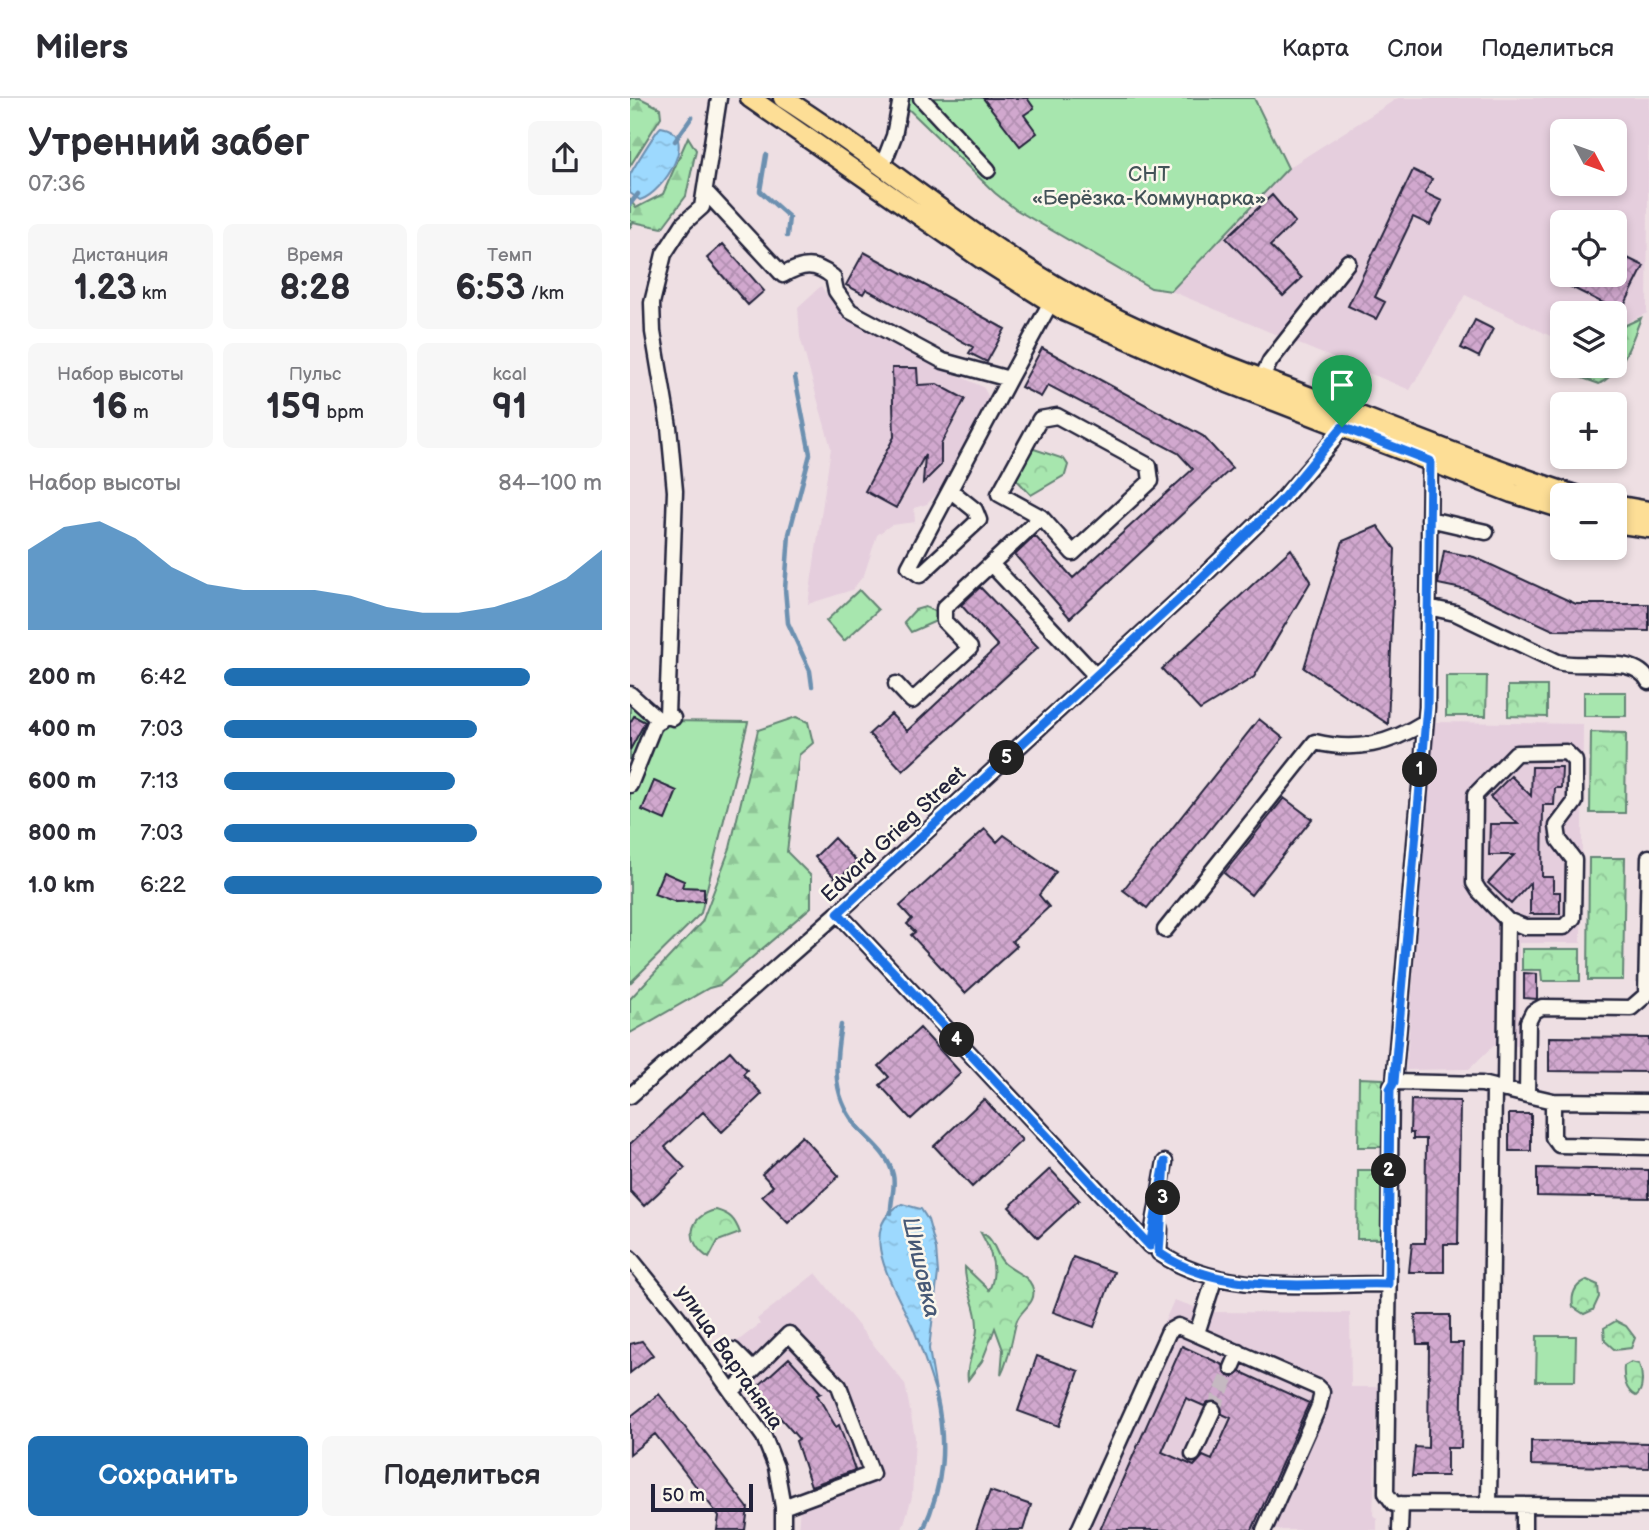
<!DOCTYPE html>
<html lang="ru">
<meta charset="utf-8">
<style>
:root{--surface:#fff;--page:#f7f7f7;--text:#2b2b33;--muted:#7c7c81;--line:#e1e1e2;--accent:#1f6fb2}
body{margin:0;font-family:"Balsamiq Sans",sans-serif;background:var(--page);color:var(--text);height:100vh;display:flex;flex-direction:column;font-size:26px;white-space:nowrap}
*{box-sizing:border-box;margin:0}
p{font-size:23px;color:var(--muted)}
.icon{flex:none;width:38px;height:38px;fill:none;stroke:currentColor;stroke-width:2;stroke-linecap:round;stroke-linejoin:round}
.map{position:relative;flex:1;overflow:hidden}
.side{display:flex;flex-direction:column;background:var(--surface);width:630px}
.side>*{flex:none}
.needle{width:46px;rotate:131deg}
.controls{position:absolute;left:920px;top:21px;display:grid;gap:14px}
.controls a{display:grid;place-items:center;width:77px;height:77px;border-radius:10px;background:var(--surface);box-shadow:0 4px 10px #0003;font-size:35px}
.scale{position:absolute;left:21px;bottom:18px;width:102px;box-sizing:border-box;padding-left:7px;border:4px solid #22223b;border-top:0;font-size:19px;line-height:24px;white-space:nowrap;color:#22223b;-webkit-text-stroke:5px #fbf7ec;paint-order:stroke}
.pin{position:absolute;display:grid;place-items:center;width:60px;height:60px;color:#fff;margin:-72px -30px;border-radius:50% 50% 50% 0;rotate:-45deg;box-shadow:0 0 7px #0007}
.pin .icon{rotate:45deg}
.km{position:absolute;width:35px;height:35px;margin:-18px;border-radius:50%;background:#222;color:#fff;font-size:19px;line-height:35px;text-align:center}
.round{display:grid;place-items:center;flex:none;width:74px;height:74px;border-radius:10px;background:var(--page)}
.summary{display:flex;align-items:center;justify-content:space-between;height:119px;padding:0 28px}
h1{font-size:38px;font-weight:600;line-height:52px}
.stats{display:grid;grid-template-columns:repeat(3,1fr);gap:10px;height:119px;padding:7px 28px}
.stats div{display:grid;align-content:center;border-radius:10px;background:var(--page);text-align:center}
.stats b{font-size:35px;font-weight:600}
.stats small{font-size:19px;font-weight:400}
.stats p{font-size:19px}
.chart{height:196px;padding:14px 28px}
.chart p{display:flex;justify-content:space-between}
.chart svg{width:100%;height:126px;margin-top:7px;fill:var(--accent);opacity:.7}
.primary-button{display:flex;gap:14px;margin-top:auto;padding:14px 28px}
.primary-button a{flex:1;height:80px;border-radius:10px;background:var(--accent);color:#fff;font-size:28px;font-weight:600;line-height:80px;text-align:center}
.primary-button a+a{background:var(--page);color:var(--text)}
ul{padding:0 28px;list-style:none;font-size:23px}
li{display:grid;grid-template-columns:112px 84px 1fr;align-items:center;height:52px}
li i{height:18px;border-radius:9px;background:var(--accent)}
header{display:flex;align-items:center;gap:42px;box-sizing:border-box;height:98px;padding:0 35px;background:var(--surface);border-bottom:2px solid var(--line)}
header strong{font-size:33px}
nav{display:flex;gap:38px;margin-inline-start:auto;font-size:24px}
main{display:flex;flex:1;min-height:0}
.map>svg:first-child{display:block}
</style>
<header>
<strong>Milers</strong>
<nav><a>Карта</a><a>Слои</a><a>Поделиться</a></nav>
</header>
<main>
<section class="side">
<div class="summary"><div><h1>Утренний забег</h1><p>07:36</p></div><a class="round"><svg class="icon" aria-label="share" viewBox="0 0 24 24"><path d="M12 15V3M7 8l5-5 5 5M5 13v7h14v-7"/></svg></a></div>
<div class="stats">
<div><p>Дистанция</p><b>1.23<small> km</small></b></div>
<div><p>Время</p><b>8:28</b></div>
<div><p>Темп</p><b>6:53<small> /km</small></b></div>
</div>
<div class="stats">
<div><p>Набор высоты</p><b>16<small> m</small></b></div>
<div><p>Пульс</p><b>159<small> bpm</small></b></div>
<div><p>kcal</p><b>91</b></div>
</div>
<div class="chart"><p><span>Набор высоты</span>84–100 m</p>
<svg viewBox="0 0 160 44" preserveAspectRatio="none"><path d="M0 44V16L10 8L20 6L30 12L40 22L50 28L60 30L70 30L80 30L90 32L100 36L110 38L120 38L130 36L140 32L150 26L160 16V44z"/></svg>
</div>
<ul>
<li><b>200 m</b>6:42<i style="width:81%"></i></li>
<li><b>400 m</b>7:03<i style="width:67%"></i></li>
<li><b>600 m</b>7:13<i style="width:61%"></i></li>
<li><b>800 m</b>7:03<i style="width:67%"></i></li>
<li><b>1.0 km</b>6:22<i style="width:100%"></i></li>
</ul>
<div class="primary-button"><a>Сохранить</a><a>Поделиться</a></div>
</section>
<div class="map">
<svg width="1019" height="1432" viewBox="0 0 1019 1432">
<defs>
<pattern id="forest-firs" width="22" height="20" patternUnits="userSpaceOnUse" patternTransform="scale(1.75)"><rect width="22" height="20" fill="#a7e6ae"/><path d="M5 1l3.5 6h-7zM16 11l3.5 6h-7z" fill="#8fc597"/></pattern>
<pattern id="park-crowns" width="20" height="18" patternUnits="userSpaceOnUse" patternTransform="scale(1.75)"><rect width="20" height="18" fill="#a7e6ae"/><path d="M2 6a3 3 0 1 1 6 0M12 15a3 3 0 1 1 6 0" fill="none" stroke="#8fc597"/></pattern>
<pattern id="water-ripples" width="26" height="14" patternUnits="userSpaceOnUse" patternTransform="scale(1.75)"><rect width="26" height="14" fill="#9dd9fe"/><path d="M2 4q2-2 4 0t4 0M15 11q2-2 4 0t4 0" fill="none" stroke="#87badb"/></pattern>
<pattern id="building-cross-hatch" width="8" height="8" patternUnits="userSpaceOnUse" patternTransform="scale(1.75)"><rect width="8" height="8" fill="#d1a8ce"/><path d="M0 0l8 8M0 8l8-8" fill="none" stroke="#b390b2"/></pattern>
</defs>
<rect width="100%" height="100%" fill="#eedfe3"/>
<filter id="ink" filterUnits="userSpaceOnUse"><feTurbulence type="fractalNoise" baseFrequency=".0143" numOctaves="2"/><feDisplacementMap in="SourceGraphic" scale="14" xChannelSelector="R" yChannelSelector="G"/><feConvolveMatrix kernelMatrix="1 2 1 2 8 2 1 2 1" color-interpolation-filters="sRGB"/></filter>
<g filter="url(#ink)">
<path fill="#e5cedd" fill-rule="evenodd" d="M768,0H1019L1017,215L985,230V215H933V244L835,197L780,292L541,193L658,70ZM933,33H985V86H933ZM933,124H985V177H933Z
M191,188L203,206L218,221L269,250L353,289L360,301L310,393L297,406L284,410L285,424L261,427L247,437L234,477L222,492L178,506L201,350L170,239L168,209Z
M804,624L953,626L951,845H889L888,948H863L839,971L776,972Z
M186,1175L275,1286L285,1339L282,1399L272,1432H168L170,1409L192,1401L187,1386L181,1388L167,1341L158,1325L139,1307L135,1310L92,1255L130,1226L127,1221Z
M544,1202L580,1214L720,1215L721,1289H748L743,1417L747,1421V1432H443Z"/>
<path fill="url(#forest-firs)" stroke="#648474" stroke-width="2" d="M0,0H10L30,10L31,19L0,68Z
M58,39L66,52L56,98L32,130L3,124L0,130V102L6,110L33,96Z
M1011,220C1001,244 993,274 969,286L938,275L941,268H985V232Z
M166,619L178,624L183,645L169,657L157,754L181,778V809L90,887L79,890L0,935V901L72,824L100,750L128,632Z"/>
<path fill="url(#park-crowns)" stroke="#648474" stroke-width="2" d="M401,350L434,361L438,367L435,377L401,397L385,380Z
M295,509L307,514L306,523L281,534L274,524L285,512Z
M816,578H857L856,618H816Z
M878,588H917V619L878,618Z
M961,634L996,635L995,715H960Z
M959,760H995L993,882H958Z
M892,851H950V883H912L911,872H892Z
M729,980L753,981L752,1049H728Z
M728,1072H752L751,1141H727Z
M86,1112C100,1116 105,1121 110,1135L88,1143L79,1160C55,1145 57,1118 86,1112Z
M351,1135C365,1140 364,1154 373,1164C381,1173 397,1176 402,1188C409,1206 389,1211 386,1225C381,1244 380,1259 371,1277L373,1252L365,1230L352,1263L338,1282C335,1266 348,1246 347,1228C347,1207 334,1189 335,1169L359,1192C369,1173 361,1152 351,1135Z
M957,1182L968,1187L969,1199L963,1212L954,1216L943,1209C941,1197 945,1187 957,1182Z
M986,1223L996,1228L1005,1240L1001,1250L985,1252L975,1243L974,1230Z
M1001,1264L1009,1266C1013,1276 1014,1292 1006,1298C995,1293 993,1279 994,1268Z"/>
<path fill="#a7e6ae" stroke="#648474" stroke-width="2" d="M267,0H624L658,70L541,193L521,190L385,111L365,95Z
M229,492L248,512L214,543L196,523Z
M0,592L40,623L118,624L71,815L0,885Z
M954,594H996V618H954Z
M907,1238H946L945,1283H906Z"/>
<path fill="url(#water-ripples)" stroke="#6c90b0" stroke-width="2" d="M31,29C71,35 34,95 10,102L0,95C0,90 0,82 0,77C2,72 27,31 31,29Z
M272,1106L291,1111L298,1122L306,1151L308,1175L299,1251L307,1299C300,1277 293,1254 284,1232C270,1198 221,1131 272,1106Z"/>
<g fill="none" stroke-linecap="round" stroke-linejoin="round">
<path stroke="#6c90b0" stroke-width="4.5" d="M45,43L62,19
M136,57L130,93L159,119L157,138
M0,106L8,96
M165,279L180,356L159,436L155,491L158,525L180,573L182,588
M211,927C204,968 201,1001 232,1034C244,1047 259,1058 263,1077C266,1090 260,1103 261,1115
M293,1432C314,1386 317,1346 306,1297"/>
</g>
<path fill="url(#building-cross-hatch)" stroke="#22223b" stroke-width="2" fill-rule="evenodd" d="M353,0H397L404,10L394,17L407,35L390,48Z
M783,72L802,81L795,95L812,103L800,127L783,119L745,199L755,204L746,221L718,208Z
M642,97L665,124L640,148L672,180L653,198L596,140Z
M93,146L134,193L118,207L77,160Z
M234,154L375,231L357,264L339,255L343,249L236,191L233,196L216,187Z
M985,154L1014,168L991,214L935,186L939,177H985Z
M845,222L863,231L849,259L831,250Z
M412,250L573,338L602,370L440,520L385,457L405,438L443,480L563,371L548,355L418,287L411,299L391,289Z
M262,270H287L288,287L307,286L335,301L311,346V367L293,385L295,357L266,410L235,393L264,339Z
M748,428L765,451L758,626L674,570L713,443Z
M661,451L681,483L624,579L570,612L532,571Z
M814,453L844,459L946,506H1019V533L923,532L837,492L808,486Z
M350,489L408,549L273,673L239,636L261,616L277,633L368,548L331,507Z
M4,618L15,624L0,652V625Z
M629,621L653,640L517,810L493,792Z
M902,669H932L931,690H925L924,707H913L912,779H923V794H930V816H900V785L881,806L858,785L884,757H859L860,726H888L860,699L881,678L901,698Z
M24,683L47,693L35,722L12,712Z
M654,700L682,721L621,797L594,775Z
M355,731L367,744L374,737L426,774L409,797L419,809L382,843L387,848L335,895L281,837L285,834L277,826L282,821L270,808Z
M204,740L227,764L207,782L185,759Z
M33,774L54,783L52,789L74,790V803L46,804L24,796Z
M894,875L907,876V901L894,900Z
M290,930L331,975L281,1021L250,987L259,979L249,968Z
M919,939L1019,940V974L919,973Z
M100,953L117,972L113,976L132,996L92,1034L73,1014L35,1049L55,1070L14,1108L0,1093V1046Z
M354,1001L392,1042L342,1089L304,1048Z
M781,1002L830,1003L828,1146H814V1174H779L782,1145H795L796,1041H783V1035H780Z
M879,1016H901V1053H879Z
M172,1038L209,1078L158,1125L132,1098L143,1088L132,1076Z
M907,1070L1019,1072V1100L907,1098Z
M420,1071L449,1102L408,1140L379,1109Z
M443,1159L484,1174L464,1229L423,1214Z
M785,1217H820V1245H833L831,1350H817V1378H782L785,1349L798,1350L799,1246H787Z
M12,1243L23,1257L0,1275V1246Z
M552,1248L593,1267L598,1278L604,1279L611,1274L679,1305L622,1432H470ZM556,1300L574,1308L578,1304L586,1303L591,1307L592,1316L601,1320L582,1362L573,1358L564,1368L532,1354Z
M407,1258L449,1273L429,1328L388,1313Z
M159,1260L191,1295L187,1297L206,1329L209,1327L225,1372L181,1388L166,1343L169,1341L125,1291Z
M29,1296L118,1410L115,1432H87L89,1418L25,1336L0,1356V1319Z
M901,1343L1019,1345V1370L901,1367Z
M360,1393L401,1407L393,1432H346Z"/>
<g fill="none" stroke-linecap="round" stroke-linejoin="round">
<path stroke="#c5b9c1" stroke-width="14" stroke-dasharray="14 7" stroke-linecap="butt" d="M583,1312L602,1270"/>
<g stroke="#22223b" stroke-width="19">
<path id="minor" d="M291,0L358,72
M252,69L264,38L271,0
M76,94L153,177C172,166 185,164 203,179L206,193L220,213L313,263L379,281L421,204
M632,280L640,263L718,164
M427,318L519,368L521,383L443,455L411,419L369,396L410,321Z
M320,392L345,412L349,422L290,477L279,469L379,281
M411,419L361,466L466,578
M799,421L856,434
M798,509L825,515L928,564C954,572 1005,555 1019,584
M266,586L282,603L340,550L314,523V510L361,466
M0,596L30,623
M37,617L45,393L39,329L23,234L22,205L34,156L54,125L72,109L89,0
M0,687L24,627L37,617L43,620
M1019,759L1016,897L1001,910L912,909L903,914L898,924L897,997L923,1003L1019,1004
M208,815L520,1148L535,1064
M535,832L685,644C726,654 760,646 795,624
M764,984L797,609L800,363
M875,992L877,822L895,829H934L943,820L944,762L929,742L927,728L945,704V663L936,654L886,655L845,697L844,785L849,793L877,822
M897,997L852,986L764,984L761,988L756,1395L764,1406L1019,1408
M0,998L208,815L559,492L650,404L701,345L715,322
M923,1003V1039L929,1047L1019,1049
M530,1131L529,1155C593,1199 684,1185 758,1186
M0,1160L48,1219L134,1339L146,1369L153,1409V1432
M567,1235L585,1179
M103,1252L123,1272
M602,1270L609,1254
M102,1293L159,1236L209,1288L242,1376L153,1409
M563,1356L583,1312
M859,1407L864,990
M449,1432L539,1233L548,1228L687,1289L692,1294L689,1308L634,1432
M770,1432L771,1406
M894,1432V1407"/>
</g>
<g stroke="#22223b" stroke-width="23">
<path id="major" d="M120,0L352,161L436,214L598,285L882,395L933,411
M153,0C252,62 340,140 442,197C520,241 608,271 691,303C775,335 859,370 945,397
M985,407L1019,413
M985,425L1019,430"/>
</g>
<use href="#minor" stroke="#fbf7ec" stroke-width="14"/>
<use href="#major" stroke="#fdde96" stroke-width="18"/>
</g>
</g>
<g fill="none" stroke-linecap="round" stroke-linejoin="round" filter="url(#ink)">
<g stroke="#fff" stroke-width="14">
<path id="route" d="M712,329L800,363L797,609L764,984L760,991L758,1186C684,1184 594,1199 529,1155L535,1064L520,1148L208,815L559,492L650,404Z"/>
</g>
<use href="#route" stroke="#1a73e8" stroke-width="9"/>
</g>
<g text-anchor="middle" stroke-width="5" stroke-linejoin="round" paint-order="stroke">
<g font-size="21" fill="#435358" stroke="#fbf7ec">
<text x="519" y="83">СНТ<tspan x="519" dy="24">«Берёзка-Коммунарка»</tspan></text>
</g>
<g font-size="21" fill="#22223b" stroke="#fbf7ec">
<text transform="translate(263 736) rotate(-43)" y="7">Edvard Grieg Street</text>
<text transform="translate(100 1259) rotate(55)" y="7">улица Вартаняна</text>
</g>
<g font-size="23" font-style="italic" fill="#475976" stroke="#fbf7ec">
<text transform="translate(292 1169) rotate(77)" y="8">Шишовка</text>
</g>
</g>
</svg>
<div class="controls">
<a><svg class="needle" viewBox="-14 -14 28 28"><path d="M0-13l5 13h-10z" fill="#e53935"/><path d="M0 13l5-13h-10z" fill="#7c7c81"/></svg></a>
<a><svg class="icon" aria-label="locate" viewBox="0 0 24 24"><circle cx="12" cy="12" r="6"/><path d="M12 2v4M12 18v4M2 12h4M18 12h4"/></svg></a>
<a><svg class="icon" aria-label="layers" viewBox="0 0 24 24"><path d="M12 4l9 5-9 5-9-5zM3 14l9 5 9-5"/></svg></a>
<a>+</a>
<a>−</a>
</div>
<div class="scale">50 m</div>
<div class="pin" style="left:712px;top:329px;background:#1e9e55"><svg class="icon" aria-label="arrive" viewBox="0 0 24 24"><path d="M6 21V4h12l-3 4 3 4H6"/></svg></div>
<b class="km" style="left:790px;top:672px">1</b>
<b class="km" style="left:759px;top:1073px">2</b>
<b class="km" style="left:533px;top:1100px">3</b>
<b class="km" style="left:327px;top:942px">4</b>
<b class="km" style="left:377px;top:660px">5</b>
</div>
</main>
